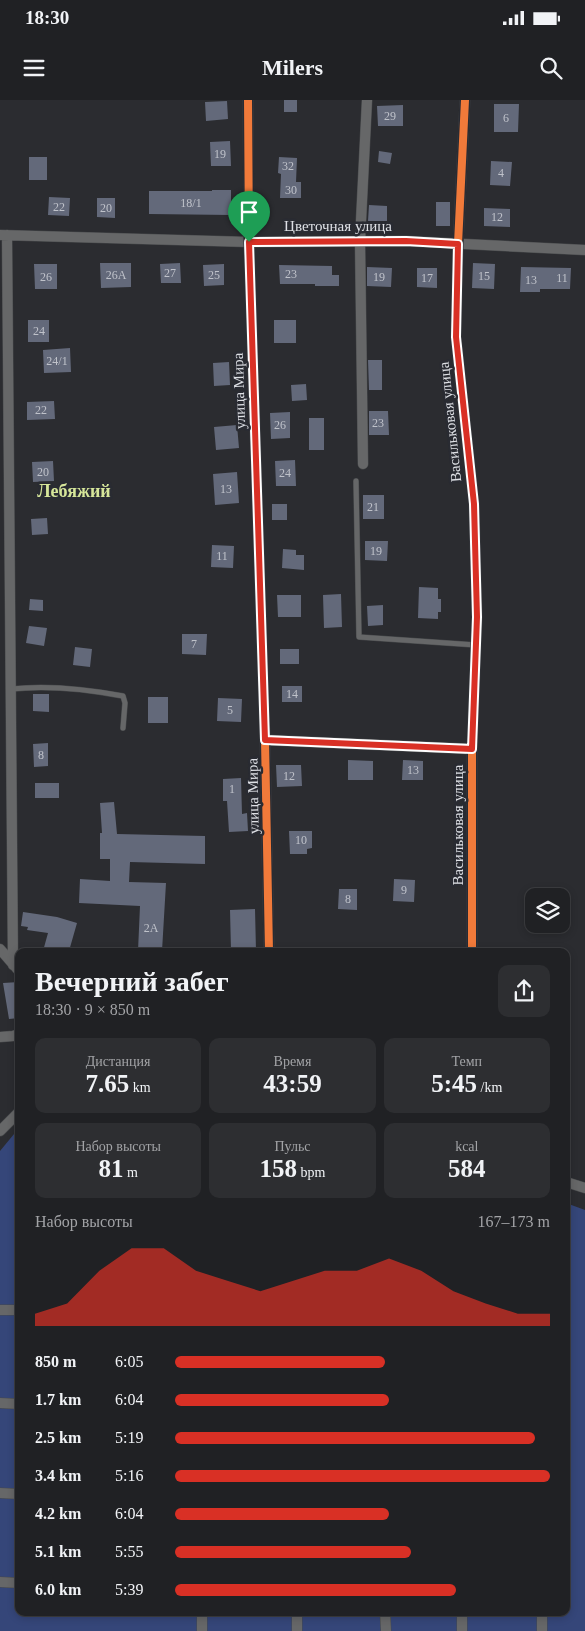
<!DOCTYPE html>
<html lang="ru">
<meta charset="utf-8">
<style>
:root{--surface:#202124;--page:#2d2e31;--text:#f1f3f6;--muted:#a2a3a6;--line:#3d3e41;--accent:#d93025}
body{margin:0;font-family:"Times New Roman",serif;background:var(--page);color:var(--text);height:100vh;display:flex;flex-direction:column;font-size:19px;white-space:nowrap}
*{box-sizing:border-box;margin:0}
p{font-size:16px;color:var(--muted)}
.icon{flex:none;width:28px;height:28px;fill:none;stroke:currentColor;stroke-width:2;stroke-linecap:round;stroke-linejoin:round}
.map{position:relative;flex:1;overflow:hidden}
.side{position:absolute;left:15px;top:848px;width:555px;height:668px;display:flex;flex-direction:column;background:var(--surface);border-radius:10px;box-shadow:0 2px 8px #0003,0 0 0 1px var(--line)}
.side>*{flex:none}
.buttons{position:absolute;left:525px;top:788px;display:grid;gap:10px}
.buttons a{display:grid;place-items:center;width:45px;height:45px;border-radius:10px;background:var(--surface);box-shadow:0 2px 8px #0003,0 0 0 1px var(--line);font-size:25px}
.pin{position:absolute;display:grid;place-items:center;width:42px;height:42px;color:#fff;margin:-51px -21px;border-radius:50% 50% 50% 0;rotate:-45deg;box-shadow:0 0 5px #0007}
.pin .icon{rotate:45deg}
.round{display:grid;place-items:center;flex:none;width:52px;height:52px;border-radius:10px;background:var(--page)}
.overview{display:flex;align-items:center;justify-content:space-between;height:85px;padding:0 20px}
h1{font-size:28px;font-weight:700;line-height:38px}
.figures{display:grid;grid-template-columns:repeat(3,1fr);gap:8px;height:85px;padding:5px 20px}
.figures div{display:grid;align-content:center;border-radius:10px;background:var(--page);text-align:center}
.figures b{font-size:25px;font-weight:700}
.figures small{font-size:14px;font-weight:400}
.figures p{font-size:14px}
.chart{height:140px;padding:10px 20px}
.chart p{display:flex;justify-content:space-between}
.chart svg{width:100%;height:90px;margin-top:5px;fill:var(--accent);opacity:.7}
ul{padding:0 20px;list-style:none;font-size:16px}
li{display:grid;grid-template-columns:80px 60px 1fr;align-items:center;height:38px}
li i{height:12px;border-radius:6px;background:var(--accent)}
.status{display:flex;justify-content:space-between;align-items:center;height:35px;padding:0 25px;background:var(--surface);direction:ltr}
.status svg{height:14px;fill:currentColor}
header{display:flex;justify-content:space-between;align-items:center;height:65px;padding:0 20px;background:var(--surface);font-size:22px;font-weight:700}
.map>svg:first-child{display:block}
</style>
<div class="status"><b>18:30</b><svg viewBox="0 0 49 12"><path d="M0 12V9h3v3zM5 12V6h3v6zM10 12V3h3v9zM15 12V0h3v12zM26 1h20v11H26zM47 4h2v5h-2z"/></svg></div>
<header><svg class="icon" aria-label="menu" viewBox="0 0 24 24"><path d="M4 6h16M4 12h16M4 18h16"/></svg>Milers<svg class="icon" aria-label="search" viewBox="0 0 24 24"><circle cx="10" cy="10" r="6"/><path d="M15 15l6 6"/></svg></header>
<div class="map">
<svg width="585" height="1531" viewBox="0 0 585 1531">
<rect width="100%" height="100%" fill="#2b2c30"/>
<path fill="#354679" d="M19,1028V1511H566V1103L585,1110V1531H0V1051Z"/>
<path fill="#63697a" d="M284,0H297V12H284Z
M227,1L228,19L206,21L205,2Z
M494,4H519L518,32H494Z
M403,5V26H378L377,6Z
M230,41L231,66H211L210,42Z
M379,51L392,53L390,64L378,62Z
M29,57H47V80H29Z
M279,57L297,58L296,82H301V98H280L281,74L278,73Z
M491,61L512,62L510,86L490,85Z
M212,90H231V115L149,114V91H212Z
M49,97L70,98L69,116L48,115Z
M97,98H115V118L97,117Z
M436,102H450V126H436Z
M369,105L387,106V121H368Z
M484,108L510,109V127L484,126Z
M100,163H131V187L101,188Z
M180,163L181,183H161L160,164Z
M473,163L495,164L494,189L472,188Z
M34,164H57V189H35Z
M224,164V185L204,186L203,165Z
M279,165L332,166V175H339V186H315V184H280Z
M367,167L392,168L391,187L367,186Z
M521,167L571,168L570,189H540V192H520Z
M417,168H437V188L417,187Z
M28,220H49V242H28Z
M274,220H296V243H274Z
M70,248L71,272L44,273L43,250Z
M368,260H382V290H369Z
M229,262L230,285L214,286L213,263Z
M306,284L307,300L292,301L291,285Z
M54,301L55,319L27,320V302Z
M369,311H388L389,335H369Z
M290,312V338L271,339L270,313Z
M309,318H324V350H309Z
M237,325L239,348L216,350L214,327Z
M295,360L296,386H276L275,361Z
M53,361L54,381L33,382L32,362Z
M237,372L239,403L215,405L213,374Z
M363,395H384V419H363Z
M272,404H287V420H272Z
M47,418L48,434L32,435L31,419Z
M365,441H388L387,461L365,460Z
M212,445L234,446L233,468L211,467Z
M283,449L296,450V455H304V470L282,468Z
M419,487L438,488V499H441V512H438V519L418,518Z
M341,494L342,527L324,528L323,495Z
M277,495H301V517H278Z
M30,499L43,500V511L29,510Z
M383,505V525L368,526L367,506Z
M29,526L47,528L44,546L26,543Z
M182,534H207L206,555L182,554Z
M75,547L92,549L90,567L73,565Z
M280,549H299V564H280Z
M282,586H302V602H282Z
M33,594H49V612L33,611Z
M148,597H168V623H148Z
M218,598L242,599L241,622L217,621Z
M48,643V666L34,667L33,644Z
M348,660L373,661V680H348Z
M403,660L423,661V680H402Z
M276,665H301L302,686L277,687Z
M241,678L242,714L247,713L248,731L229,732L227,701H223V679Z
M35,683H59V698H35Z
M114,702L117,734L205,736V764L130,762L129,782L166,783L162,851H138L140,806L79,803L80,779L110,781V759H100V733H102L100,703Z
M289,731H312V748L307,749V754H290Z
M394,779L415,780L414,802L393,801Z
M339,789H357V810L338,809Z
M255,809L256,851H231L230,810Z
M23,812L57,817L77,823L69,851H43L48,833L27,830L28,827L21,826Z
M19,882V918L9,919L3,883Z"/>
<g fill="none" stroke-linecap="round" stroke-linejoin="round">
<g stroke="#484a4c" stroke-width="6">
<path id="lane" d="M356,381L359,537L476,545
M11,589C48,585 86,589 123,596L125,603L123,628"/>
</g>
<g stroke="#484a4c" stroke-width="11">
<path id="street" d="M248,0L249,142L265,640L269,851
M465,0L458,144L456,237L474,404L477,517L472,649V851
M0,135L249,142L405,141L585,150
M7,135L13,865
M363,364L360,141L367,0
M265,640L472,649
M0,849L19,871
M0,937L13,936L19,934
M0,1031L19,1012
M566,1082L585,1088
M0,1210H19
M0,1303L19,1304
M0,1393L19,1394
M0,1482L19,1483
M297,1511V1531
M385,1511L386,1531
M462,1511V1531
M202,1531V1511
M542,1531V1511"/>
</g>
<use href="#lane" stroke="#666768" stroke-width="5"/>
<use href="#street" stroke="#666768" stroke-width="10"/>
<g stroke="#292b32" stroke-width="11">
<path id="cycleway" d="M248,0L249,142L265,640L269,851
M465,0L458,144L456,237L474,404L477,517L472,649V851"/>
</g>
<use href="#cycleway" stroke="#f17a3a" stroke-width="8"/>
</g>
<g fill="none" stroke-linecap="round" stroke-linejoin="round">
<g stroke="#fff" stroke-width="10">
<path id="route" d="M406,141L458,144L456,237L474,404L477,517L472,649L265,640L249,142Z"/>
</g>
<use href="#route" stroke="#d93025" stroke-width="6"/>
</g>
<g text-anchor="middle" stroke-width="5" stroke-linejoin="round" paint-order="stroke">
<g font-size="12" fill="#bfc2ca">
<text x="390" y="20">29</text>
<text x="506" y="22">6</text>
<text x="220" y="58">19</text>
<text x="288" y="70">32</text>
<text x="501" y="77">4</text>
<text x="291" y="94">30</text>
<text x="191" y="107">18/1</text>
<text x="59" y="111">22</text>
<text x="106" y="112">20</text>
<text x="497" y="121">12</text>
<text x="170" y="177">27</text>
<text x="291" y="178">23</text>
<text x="116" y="179">26А</text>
<text x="214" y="179">25</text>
<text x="484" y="180">15</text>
<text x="46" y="181">26</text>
<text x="379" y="181">19</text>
<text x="427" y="182">17</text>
<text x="562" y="182">11</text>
<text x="531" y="184">13</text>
<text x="39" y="235">24</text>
<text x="57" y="265">24/1</text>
<text x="41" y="314">22</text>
<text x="378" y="327">23</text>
<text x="280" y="329">26</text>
<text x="43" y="376">20</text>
<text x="285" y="377">24</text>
<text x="226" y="393">13</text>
<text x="373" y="411">21</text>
<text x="376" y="455">19</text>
<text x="222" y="460">11</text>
<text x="194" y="548">7</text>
<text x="292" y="598">14</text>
<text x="230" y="614">5</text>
<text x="41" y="659">8</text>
<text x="413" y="674">13</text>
<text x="289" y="680">12</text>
<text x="232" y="693">1</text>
<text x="301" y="744">10</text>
<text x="404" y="794">9</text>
<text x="348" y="803">8</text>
<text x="151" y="832">2А</text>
</g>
<g font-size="15" fill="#dee0e5" stroke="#292b32">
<text x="338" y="131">Цветочная улица</text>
<text transform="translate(239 291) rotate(-92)" y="5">улица Мира</text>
<text transform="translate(450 322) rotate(-96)" y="5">Васильковая улица</text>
<text transform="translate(253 696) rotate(-91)" y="5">улица Мира</text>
<text transform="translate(458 725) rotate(-90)" y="5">Васильковая улица</text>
</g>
<g font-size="18" font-weight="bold" fill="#d6e69a" stroke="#292b32">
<text x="74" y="397">Лебяжий</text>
</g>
</g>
</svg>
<div class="buttons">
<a><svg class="icon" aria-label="layers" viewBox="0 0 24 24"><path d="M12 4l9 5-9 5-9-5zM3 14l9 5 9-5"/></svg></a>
</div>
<div class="pin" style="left:249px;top:142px;background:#1e9e55"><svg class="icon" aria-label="arrive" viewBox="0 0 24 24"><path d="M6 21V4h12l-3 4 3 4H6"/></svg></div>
<section class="side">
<div class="overview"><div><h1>Вечерний забег</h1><p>18:30 · 9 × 850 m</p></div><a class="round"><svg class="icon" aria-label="share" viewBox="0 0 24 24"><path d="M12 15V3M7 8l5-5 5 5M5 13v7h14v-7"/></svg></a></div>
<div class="figures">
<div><p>Дистанция</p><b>7.65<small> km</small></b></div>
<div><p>Время</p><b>43:59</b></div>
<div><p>Темп</p><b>5:45<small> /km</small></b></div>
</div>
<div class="figures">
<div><p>Набор высоты</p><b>81<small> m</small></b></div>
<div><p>Пульс</p><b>158<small> bpm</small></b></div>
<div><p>kcal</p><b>584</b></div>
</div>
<div class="chart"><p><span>Набор высоты</span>167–173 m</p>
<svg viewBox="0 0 160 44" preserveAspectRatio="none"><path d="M0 44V38L10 33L20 17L30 6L40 6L50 17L60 22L70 27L80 22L90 17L100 17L110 11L120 17L130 27L140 33L150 38L160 38V44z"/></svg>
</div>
<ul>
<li><b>850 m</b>6:05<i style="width:56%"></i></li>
<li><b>1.7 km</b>6:04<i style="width:57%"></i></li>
<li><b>2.5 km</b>5:19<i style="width:96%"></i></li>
<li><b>3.4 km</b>5:16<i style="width:100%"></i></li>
<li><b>4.2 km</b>6:04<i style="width:57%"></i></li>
<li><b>5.1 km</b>5:55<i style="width:63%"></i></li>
<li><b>6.0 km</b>5:39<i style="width:75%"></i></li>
</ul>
</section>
</div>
